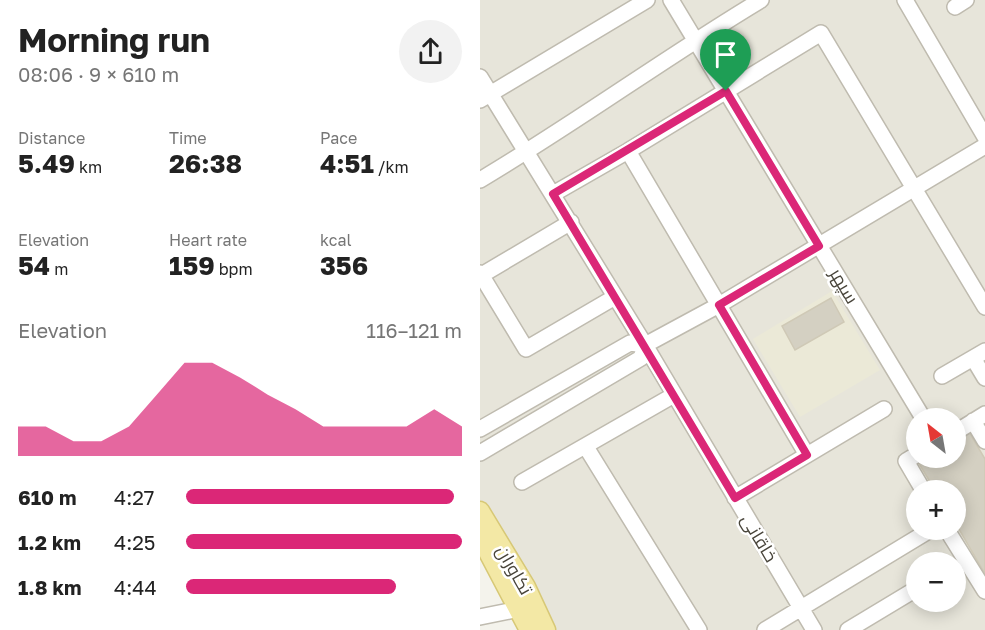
<!DOCTYPE html>
<meta charset="utf-8">
<style>
:root{--surface:#fff;--page:#f2f2f2;--text:#222;--muted:#767676;--accent:#db2777}
body{margin:0;font-family:"Golos Text",Cairo,sans-serif;background:var(--page);color:var(--text);height:100vh;display:flex;flex-direction:column;font-size:22px;white-space:nowrap}
*{box-sizing:border-box;margin:0}
p{font-size:20px;color:var(--muted)}
.icon{flex:none;width:33px;height:33px;fill:none;stroke:currentColor;stroke-width:2;stroke-linecap:round;stroke-linejoin:round}
.map{position:relative;flex:1;overflow:hidden}
.drawer{display:flex;flex-direction:column;background:var(--surface);width:480px}
.drawer>*{flex:none}
.needle{width:39px;rotate:329deg}
.tools{position:absolute;left:426px;top:408px;display:grid;gap:12px}
.tools a{display:grid;place-items:center;width:60px;height:60px;border-radius:50%;background:var(--surface);box-shadow:0 3px 15px #0003;font-size:30px}
.pin{position:absolute;display:grid;place-items:center;width:51px;height:51px;color:#fff;margin:-62px -26px;border-radius:50% 50% 50% 0;rotate:-45deg;box-shadow:0 0 6px #0007}
.pin .icon{rotate:45deg}
.round{display:grid;place-items:center;flex:none;width:63px;height:63px;border-radius:32px;background:var(--page)}
.head{display:flex;align-items:center;justify-content:space-between;height:102px;padding:0 18px}
h1{font-size:33px;font-weight:700;line-height:45px}
.metrics{display:grid;grid-template-columns:repeat(3,1fr);gap:9px;height:102px;padding:6px 18px}
.metrics div{display:grid;align-content:center}
.metrics b{font-size:26px;font-weight:700}
.metrics small{font-size:16px;font-weight:400}
.metrics p{font-size:16px}
.chart{height:168px;padding:12px 18px}
.chart p{display:flex;justify-content:space-between}
.chart svg{width:100%;height:108px;margin-top:6px;fill:var(--accent);opacity:.7}
ul{padding:0 18px;list-style:none;font-size:20px}
li{display:grid;grid-template-columns:96px 72px 1fr;align-items:center;height:45px}
li i{height:15px;border-radius:8px;background:var(--accent)}
main{display:flex;flex:1;min-height:0}
.map>svg:first-child{display:block}
</style>
<main>
<section class="drawer">
<div class="head"><div><h1>Morning run</h1><p>08:06 · 9 × 610 m</p></div><a class="round"><svg class="icon" aria-label="share" viewBox="0 0 24 24"><path d="M12 15V3M7 8l5-5 5 5M5 13v7h14v-7"/></svg></a></div>
<div class="metrics">
<div><p>Distance</p><b>5.49<small> km</small></b></div>
<div><p>Time</p><b>26:38</b></div>
<div><p>Pace</p><b>4:51<small> /km</small></b></div>
</div>
<div class="metrics">
<div><p>Elevation</p><b>54<small> m</small></b></div>
<div><p>Heart rate</p><b>159<small> bpm</small></b></div>
<div><p>kcal</p><b>356</b></div>
</div>
<div class="chart"><p><span>Elevation</span>116–121 m</p>
<svg viewBox="0 0 160 44" preserveAspectRatio="none"><path d="M0 44V32L10 32L20 38L30 38L40 32L50 19L60 6L70 6L80 12L90 19L100 25L110 32L120 32L130 32L140 32L150 25L160 32V44z"/></svg>
</div>
<ul>
<li><b>610 m</b>4:27<i style="width:97%"></i></li>
<li><b>1.2 km</b>4:25<i style="width:100%"></i></li>
<li><b>1.8 km</b>4:44<i style="width:76%"></i></li>
</ul>
</section>
<div class="map">
<svg width="505" height="630" viewBox="0 0 505 630">
<rect width="100%" height="100%" fill="#f4f3ec"/>
<path fill="#e7e5da" fill-rule="evenodd" d="M0,0H505V630H58L0,526ZM436,418H476V458H436ZM436,490H476V530H436ZM436,562H476V602H436Z"/>
<path fill="#ebe9d7" d="M352,291L400,370L320,417L273,339Z"/>
<path fill="#d4d0c2" stroke="#cfc9b6" stroke-width="1.5" d="M351,298L364,322L315,350L302,326Z
M489,432L505,459V574L476,524V490H455L438,462L445,458H476V439Z"/>
<g fill="none" stroke-linecap="round" stroke-linejoin="round">
<g stroke="#bfbbaf" stroke-width="18">
<path id="minor" d="M191,0L443,418
M425,0L505,137
M475,7L486,0
M0,77L165,345L334,630
M0,100L167,0
M148,151L327,455
M0,180C96,123 186,57 281,0
M73,194L148,151L341,33L505,307
M0,273L46,349L135,297
M0,276L91,222
M493,358L505,378
M462,376L505,351
M493,421L505,441
M0,429L150,343L165,345L239,305L505,146
M476,432L505,414
M106,447L219,630
M0,453L161,358L165,345
M436,455L426,461L443,490
M42,482L194,395
M255,498L404,409
M467,530L505,591
M0,617L39,609
M285,630L450,530
M368,630L436,589"/>
</g>
<g stroke="#d7c876" stroke-width="21">
<path id="major" d="M0,511L46,587L66,630
M0,537L49,630"/>
</g>
<use href="#minor" stroke="#fff" stroke-width="15"/>
<use href="#major" stroke="#f3e8a5" stroke-width="18"/>
</g>
<g fill="none" stroke-linecap="round" stroke-linejoin="round">
<g stroke="#fff" stroke-width="12">
<path id="route" d="M246,91L339,246L239,305L327,455L255,498L73,194Z"/>
</g>
<use href="#route" stroke="#db2777" stroke-width="8"/>
</g>
<g text-anchor="middle" stroke-width="5" stroke-linejoin="round" paint-order="stroke">
<g font-size="18" fill="#48443a" stroke="#fff">
<text transform="translate(364 286) rotate(59)" y="6">سپهر</text>
<text transform="translate(279 538) rotate(59)" y="6">خاقانی</text>
<text transform="translate(34 570) rotate(60)" y="6">تکاوران</text>
</g>
</g>
</svg>
<div class="tools">
<a><svg class="needle" viewBox="-14 -14 28 28"><path d="M0-13l5 13h-10z" fill="#e53935"/><path d="M0 13l5-13h-10z" fill="#767676"/></svg></a>
<a>+</a>
<a>−</a>
</div>
<div class="pin" style="left:246px;top:91px;background:#1e9e55"><svg class="icon" aria-label="arrive" viewBox="0 0 24 24"><path d="M6 21V4h12l-3 4 3 4H6"/></svg></div>
</div>
</main>
